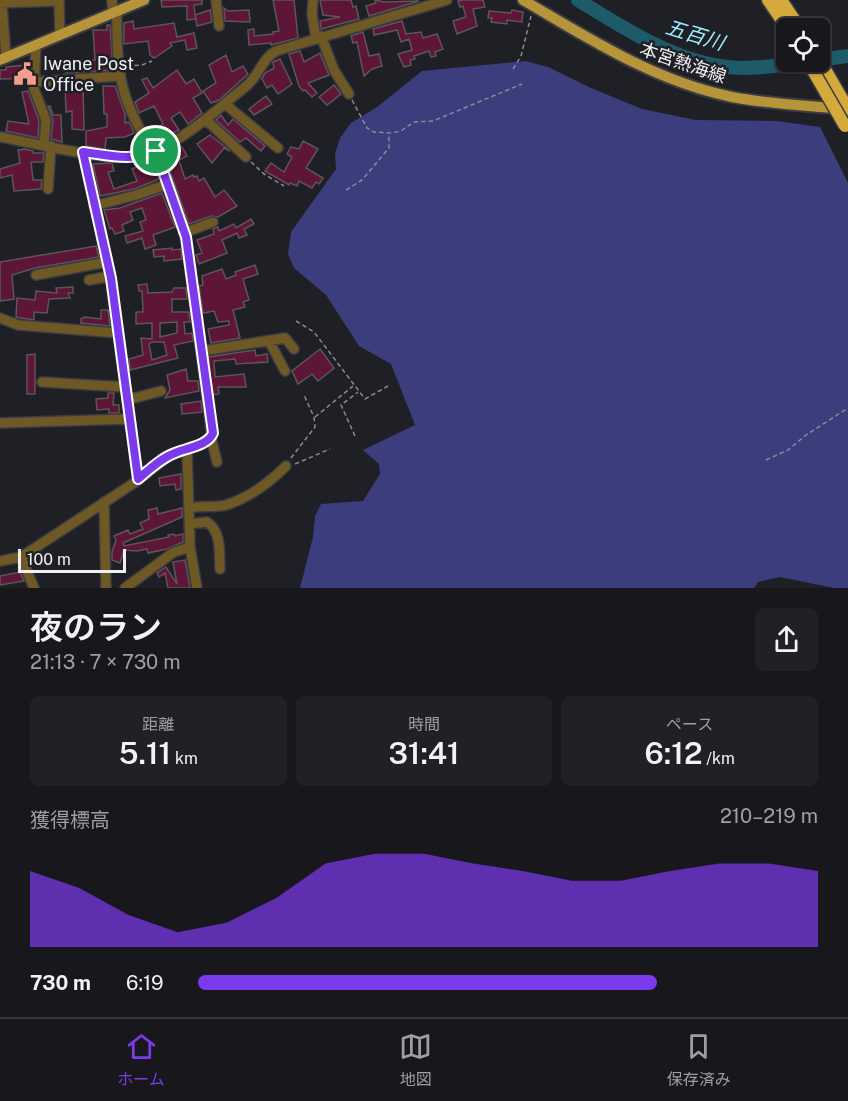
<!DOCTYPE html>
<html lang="ja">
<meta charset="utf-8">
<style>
:root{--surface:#17171c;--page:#202025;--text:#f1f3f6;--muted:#9e9fa3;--line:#36363b;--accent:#7c3aed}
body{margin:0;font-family:"Public Sans","Noto Sans JP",sans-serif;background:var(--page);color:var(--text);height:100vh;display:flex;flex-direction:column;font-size:22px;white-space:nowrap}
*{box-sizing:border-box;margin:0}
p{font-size:20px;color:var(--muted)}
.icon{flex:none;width:33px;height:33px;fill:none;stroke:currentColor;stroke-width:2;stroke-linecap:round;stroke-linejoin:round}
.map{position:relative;height:588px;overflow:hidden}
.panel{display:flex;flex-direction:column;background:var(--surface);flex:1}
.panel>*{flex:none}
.fabs{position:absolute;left:776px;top:18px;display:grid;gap:12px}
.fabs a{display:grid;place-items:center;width:54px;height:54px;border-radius:9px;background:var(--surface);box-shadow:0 2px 4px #0004,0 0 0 2px var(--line);font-size:30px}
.scale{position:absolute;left:18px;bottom:15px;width:108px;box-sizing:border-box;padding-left:6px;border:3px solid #efeff4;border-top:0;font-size:16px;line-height:21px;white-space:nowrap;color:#efeff4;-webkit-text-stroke:4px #1f1f26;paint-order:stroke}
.pin{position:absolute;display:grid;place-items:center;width:51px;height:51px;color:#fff;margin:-26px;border:3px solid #fff;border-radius:50%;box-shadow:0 2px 6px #0007}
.round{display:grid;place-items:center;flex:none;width:63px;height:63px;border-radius:9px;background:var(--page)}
.summary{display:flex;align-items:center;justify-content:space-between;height:102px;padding:0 30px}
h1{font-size:33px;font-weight:600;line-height:45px}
.figures{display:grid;grid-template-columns:repeat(3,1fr);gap:9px;height:102px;padding:6px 30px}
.figures div{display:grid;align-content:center;border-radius:9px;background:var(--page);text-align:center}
.figures b{font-size:30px;font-weight:600}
.figures small{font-size:16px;font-weight:400}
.figures p{font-size:16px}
.chart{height:168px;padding:12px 30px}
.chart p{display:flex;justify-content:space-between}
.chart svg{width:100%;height:108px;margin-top:6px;fill:var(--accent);opacity:.7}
ul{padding:0 30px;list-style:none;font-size:20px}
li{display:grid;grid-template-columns:96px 72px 1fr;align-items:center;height:45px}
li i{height:15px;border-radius:8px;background:var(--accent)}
.tab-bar{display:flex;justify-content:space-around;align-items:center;height:84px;border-top:2px solid var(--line);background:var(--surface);font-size:16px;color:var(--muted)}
.tab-bar a{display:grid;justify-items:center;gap:3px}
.tab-bar .on{color:var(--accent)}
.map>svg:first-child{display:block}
</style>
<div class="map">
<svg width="848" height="588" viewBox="0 0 848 588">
<rect width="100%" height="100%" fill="#1f1f26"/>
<path fill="#3c3d7c" d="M525,61L548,67L591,88L642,109L696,120L777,121L820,127L848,183V588H834L780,577L758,582L754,588H300L313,537L315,516L321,504L363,501L380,474L379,464L363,450L415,425L391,364L359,346L326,295L294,268L288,254L291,232L336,169L335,154L340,138L351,123L377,107L422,71Z"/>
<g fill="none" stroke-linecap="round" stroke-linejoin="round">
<path stroke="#1c5b67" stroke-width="14" d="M578,0C627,30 682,67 742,68C765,68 788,64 811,62
M819,60L848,56"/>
</g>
<path fill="#5d1637" stroke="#5e5558" stroke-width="1.5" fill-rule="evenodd" d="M161,0H202V4L194,5L195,15L210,10L212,22L197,26L195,15L196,19L187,20V6L162,7Z
M273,0H294L298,38L271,45V43L249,45L248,30L254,29V36L273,34V32L279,31Z
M320,0H351L353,7L356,6L359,19L321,29L320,21L340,17L323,15Z
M375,0L384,2L419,1L369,16L366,6L376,3Z
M463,0H483L485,7L473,9L477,26L457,34L453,21L466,17L463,6L460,7L458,1Z
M224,8L228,11L249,10L250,22L225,21Z
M512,10L523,12L522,22L507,20V24L491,22L492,18H488L489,11L511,13Z
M133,21L134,29L174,23L177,37L194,33L197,48L187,50L185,40L170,43L172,46L154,58L150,55L148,41L124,44V23Z
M402,21L406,34L421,32L423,38L437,34L443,49L435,52L436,56L431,57L429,51L414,56L415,59L410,60L411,65L404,67L398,54L412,50L409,39L401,42L397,30L374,35L373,29Z
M107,25H110L113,70L65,73L68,72L67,60H95L93,30H107Z
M363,32L369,56L379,54L382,66L372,69L364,76L357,42L353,43L351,36Z
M300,51L304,62L320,53L329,75L308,83L317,93L312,97L305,90L303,91L299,86L289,54Z
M226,55L232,72L243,66L248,74L219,100L211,103L203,91L216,83L209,65Z
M280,59L292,84L278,94L272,85L267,88L262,79L265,73L274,68L273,62Z
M25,65L26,70H28V78L0,79V70H6V67Z
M177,70L186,84L194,79L202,93L193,98L202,113L188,124L180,112L171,118L179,130L156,142L151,133L163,124L154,106L139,113L135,102L149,93L142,80L147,78L153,88Z
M83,85L84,130L72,129V111L66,112L65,87Z
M334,85L341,94L327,105L319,97Z
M103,86H115L125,114V123L129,122L134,133L125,137L106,138L105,149L86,146V131L107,127V114H104Z
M28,91L39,121L38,138L6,131L8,121L29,124L22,92Z
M266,96L272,104L254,115L249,109Z
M48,106H50L53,115H61L62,142L51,139L53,120Z
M221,115L228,125L233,119L265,146L261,151L246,138L240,142L216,120Z
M210,135L230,151L224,148L212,163L197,144Z
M303,141L318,149L306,168L323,178L319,184L316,182L312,188L299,181L297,186L290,183L289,185L265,171L271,163L284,172L292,157L287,154L291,147L299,149Z
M182,147L187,156L179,160L185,179L193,175L194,177L197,176L199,181L204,178L215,197L224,190L237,206L218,217L211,216L189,224L170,171L172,170L165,157Z
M25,149L33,151V153H44L43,162H31L33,180H42L41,189L14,191L12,175L0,178V169L20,163L18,150Z
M152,160L159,179L134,189L100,196L93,164L112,163L114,171L108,172L114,189L137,181L132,169Z
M162,193L175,227L153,235L156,245L145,249L142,238L127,243L125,236L143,231L140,222L146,220L142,208L130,212L133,220L122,225L124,231L115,234L112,228L110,229L104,210L120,208Z
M251,219L254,224L244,229L247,235L239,238L237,233L222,240L227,253L199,264L196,255L202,253L197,240L214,234L213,229L218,227L219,231L234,224L236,228Z
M96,246L99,257L35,268L12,275L14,299L0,301V262Z
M172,248V250L181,249L182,259L164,261V256L154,257L153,250Z
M255,265L258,274L243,279L249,300L243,302L245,307L233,310L240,338L211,343L208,329L229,325V321L218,322L214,311L203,313L199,286L203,285L202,276L222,269L226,279L236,275L235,272Z
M147,284L148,293L172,292L174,288H186L187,299H172V312H189L190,322H184L185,334L192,333L193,341L174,345L178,358L130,370L129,359L143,355L141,338L152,339V323L136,324V312H143L142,291H139L138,285ZM177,322V333L160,337V323ZM152,342H164L167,355L152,360L149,344Z
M73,287V293H68L70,298L49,299L47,313L34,312V320L16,317L17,298L35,300L36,291L57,293L56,288Z
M101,310H108L110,326L81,323V319L85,317L101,319Z
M320,349L334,368L318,381L312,374L298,384L292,371Z
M255,350L256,356L267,354L268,362L236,364L235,359L214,361L215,377L244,374L246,387H218L219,394L213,395L208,357Z
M35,354V394H27V355Z
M186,369L188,381H198L199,391L165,398L170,390L167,375Z
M108,393H114L113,405H119V413H109V409L97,410L96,399L108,398Z
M201,401L202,412L182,414L181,404Z
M181,474V489L176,490L175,484L160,486L159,478Z
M157,508L158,514L182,508V517L123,543L124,546L169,537L168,535L174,534L175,536L183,534V542L167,549L148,553L147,549L137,551L124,550L120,563L112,560V552L116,540L114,536L128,530L130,534L143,529L140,523L149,519L148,510Z
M185,560L190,588H168L165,573L159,577L157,573L166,567L177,584L173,562Z
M20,572L24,581L0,585V576Z"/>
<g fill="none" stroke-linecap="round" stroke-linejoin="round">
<g stroke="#3c3c43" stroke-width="12">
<path id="minor" d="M59,0L60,35
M112,0L113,13
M216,0L219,26
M313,0L312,14L316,38
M0,3L59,1
M2,3L6,58
M117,12C116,73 120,99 153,152
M321,36L334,70L349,94
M36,45L34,89L46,120L44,145
M34,82L119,76
M225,104L278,148
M205,119L246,157
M0,137C34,143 114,164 145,155C173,147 207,119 229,100C237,93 247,87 253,79C261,69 264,58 276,51L447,0
M83,152L111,278L138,479
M48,189L51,146
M94,206L136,195L168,184
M184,233L213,222
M36,275L107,262
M89,280L111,276
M0,318L18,325L118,333
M269,341L285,371
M202,351L285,338L294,349
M42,382L125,387
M127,400L161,391
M0,423L129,419
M211,438L217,462
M187,449L190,547L197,588
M104,502L106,588
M189,508C202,505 217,508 226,505C248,498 270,482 286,466
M189,524L207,522C222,532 219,553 220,569
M21,557L34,588
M0,561L21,557L134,483L168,456L203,443L212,436L186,237L156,151
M125,588L174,552L190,547"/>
</g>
<g stroke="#3c3c43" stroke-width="14">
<path id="major" d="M523,0C590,39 654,81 732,97C768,104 805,105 842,109
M0,60L144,0"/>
</g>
<g stroke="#3c3c43" stroke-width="15">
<path id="highway" d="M768,0L787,28
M781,0L800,28
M819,59L848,109"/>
</g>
<path stroke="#8a8a90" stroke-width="1.5" stroke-dasharray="4.5 3" stroke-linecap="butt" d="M127,66L142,65L152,61
M513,69L521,56L531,16
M352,100L367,128L374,132L391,133L401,131L414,122L433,121L522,84
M251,162L264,174L284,186
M346,190L362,180L389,148V134
M296,321L314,332L365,399L388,386
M315,417L353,386
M355,436L341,405L358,392
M291,458L315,427L314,417L304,395
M766,460L788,450L806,435L848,408
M295,464L330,449"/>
<use href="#minor" stroke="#6e5924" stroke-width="9"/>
<use href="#major" stroke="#b6943a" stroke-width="10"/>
<use href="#highway" stroke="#d4ab3a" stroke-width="12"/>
<g stroke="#3c3c43" stroke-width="15" stroke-linecap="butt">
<path id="highway-bridge" d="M808,62L845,126"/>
</g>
<use href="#highway-bridge" stroke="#d4ab3a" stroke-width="12"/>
</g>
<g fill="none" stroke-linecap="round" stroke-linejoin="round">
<g stroke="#fff" stroke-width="12">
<path id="route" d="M156,151L186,237L213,433C208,446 186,448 175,453C161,458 149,470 138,479L111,278L83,152C107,155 133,162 156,151Z"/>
</g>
<use href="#route" stroke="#7c3aed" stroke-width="8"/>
</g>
<defs>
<g id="civic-bare" transform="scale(1.8)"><path d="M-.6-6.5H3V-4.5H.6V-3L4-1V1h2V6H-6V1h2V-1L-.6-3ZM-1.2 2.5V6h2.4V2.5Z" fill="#f49d8c" stroke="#1f1f26" stroke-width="2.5" paint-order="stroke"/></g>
</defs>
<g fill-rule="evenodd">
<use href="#civic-bare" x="25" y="74"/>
</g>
<g text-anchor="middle" stroke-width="5" stroke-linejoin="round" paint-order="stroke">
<g font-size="18" fill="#efeff4" stroke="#1f1f26">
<text transform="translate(683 63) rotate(19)" y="6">本宮熱海線</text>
</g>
<g font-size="18" fill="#efeff4" stroke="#1f1f26" text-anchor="start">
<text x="43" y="70">Iwane Post<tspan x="43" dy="21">Office</tspan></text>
</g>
<g font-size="20" font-style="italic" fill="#9bedfe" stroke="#1f1f26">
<text transform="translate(695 35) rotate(17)" y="7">五百川</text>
</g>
</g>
</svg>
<div class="fabs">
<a><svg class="icon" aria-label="locate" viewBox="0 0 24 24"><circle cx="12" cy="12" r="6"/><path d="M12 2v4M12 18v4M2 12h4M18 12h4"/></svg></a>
</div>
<div class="scale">100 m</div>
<div class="pin" style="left:156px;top:151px;background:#1e9e55"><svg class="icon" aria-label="arrive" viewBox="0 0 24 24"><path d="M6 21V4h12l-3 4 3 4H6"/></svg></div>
</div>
<section class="panel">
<div class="summary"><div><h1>夜のラン</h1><p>21:13 · 7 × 730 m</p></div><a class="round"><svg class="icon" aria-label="share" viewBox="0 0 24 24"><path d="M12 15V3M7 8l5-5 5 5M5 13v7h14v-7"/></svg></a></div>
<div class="figures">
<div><p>距離</p><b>5.11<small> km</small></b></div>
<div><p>時間</p><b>31:41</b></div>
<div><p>ペース</p><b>6:12<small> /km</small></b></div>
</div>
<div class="chart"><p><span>獲得標高</span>210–219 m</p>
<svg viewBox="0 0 160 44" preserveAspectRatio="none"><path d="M0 44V13L10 20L20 31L30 38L40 34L50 24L60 10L70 6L80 6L90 10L100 13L110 17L120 17L130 13L140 10L150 10L160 13V44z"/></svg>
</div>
<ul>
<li><b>730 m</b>6:19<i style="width:74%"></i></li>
</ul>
</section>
<nav class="tab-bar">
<a class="on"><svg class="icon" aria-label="home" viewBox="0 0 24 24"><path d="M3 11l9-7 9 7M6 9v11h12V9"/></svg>ホーム</a>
<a><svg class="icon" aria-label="map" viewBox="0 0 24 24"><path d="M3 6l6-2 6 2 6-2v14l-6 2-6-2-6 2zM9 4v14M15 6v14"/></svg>地図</a>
<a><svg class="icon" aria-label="saved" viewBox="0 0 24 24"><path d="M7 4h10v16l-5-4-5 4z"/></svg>保存済み</a>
</nav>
